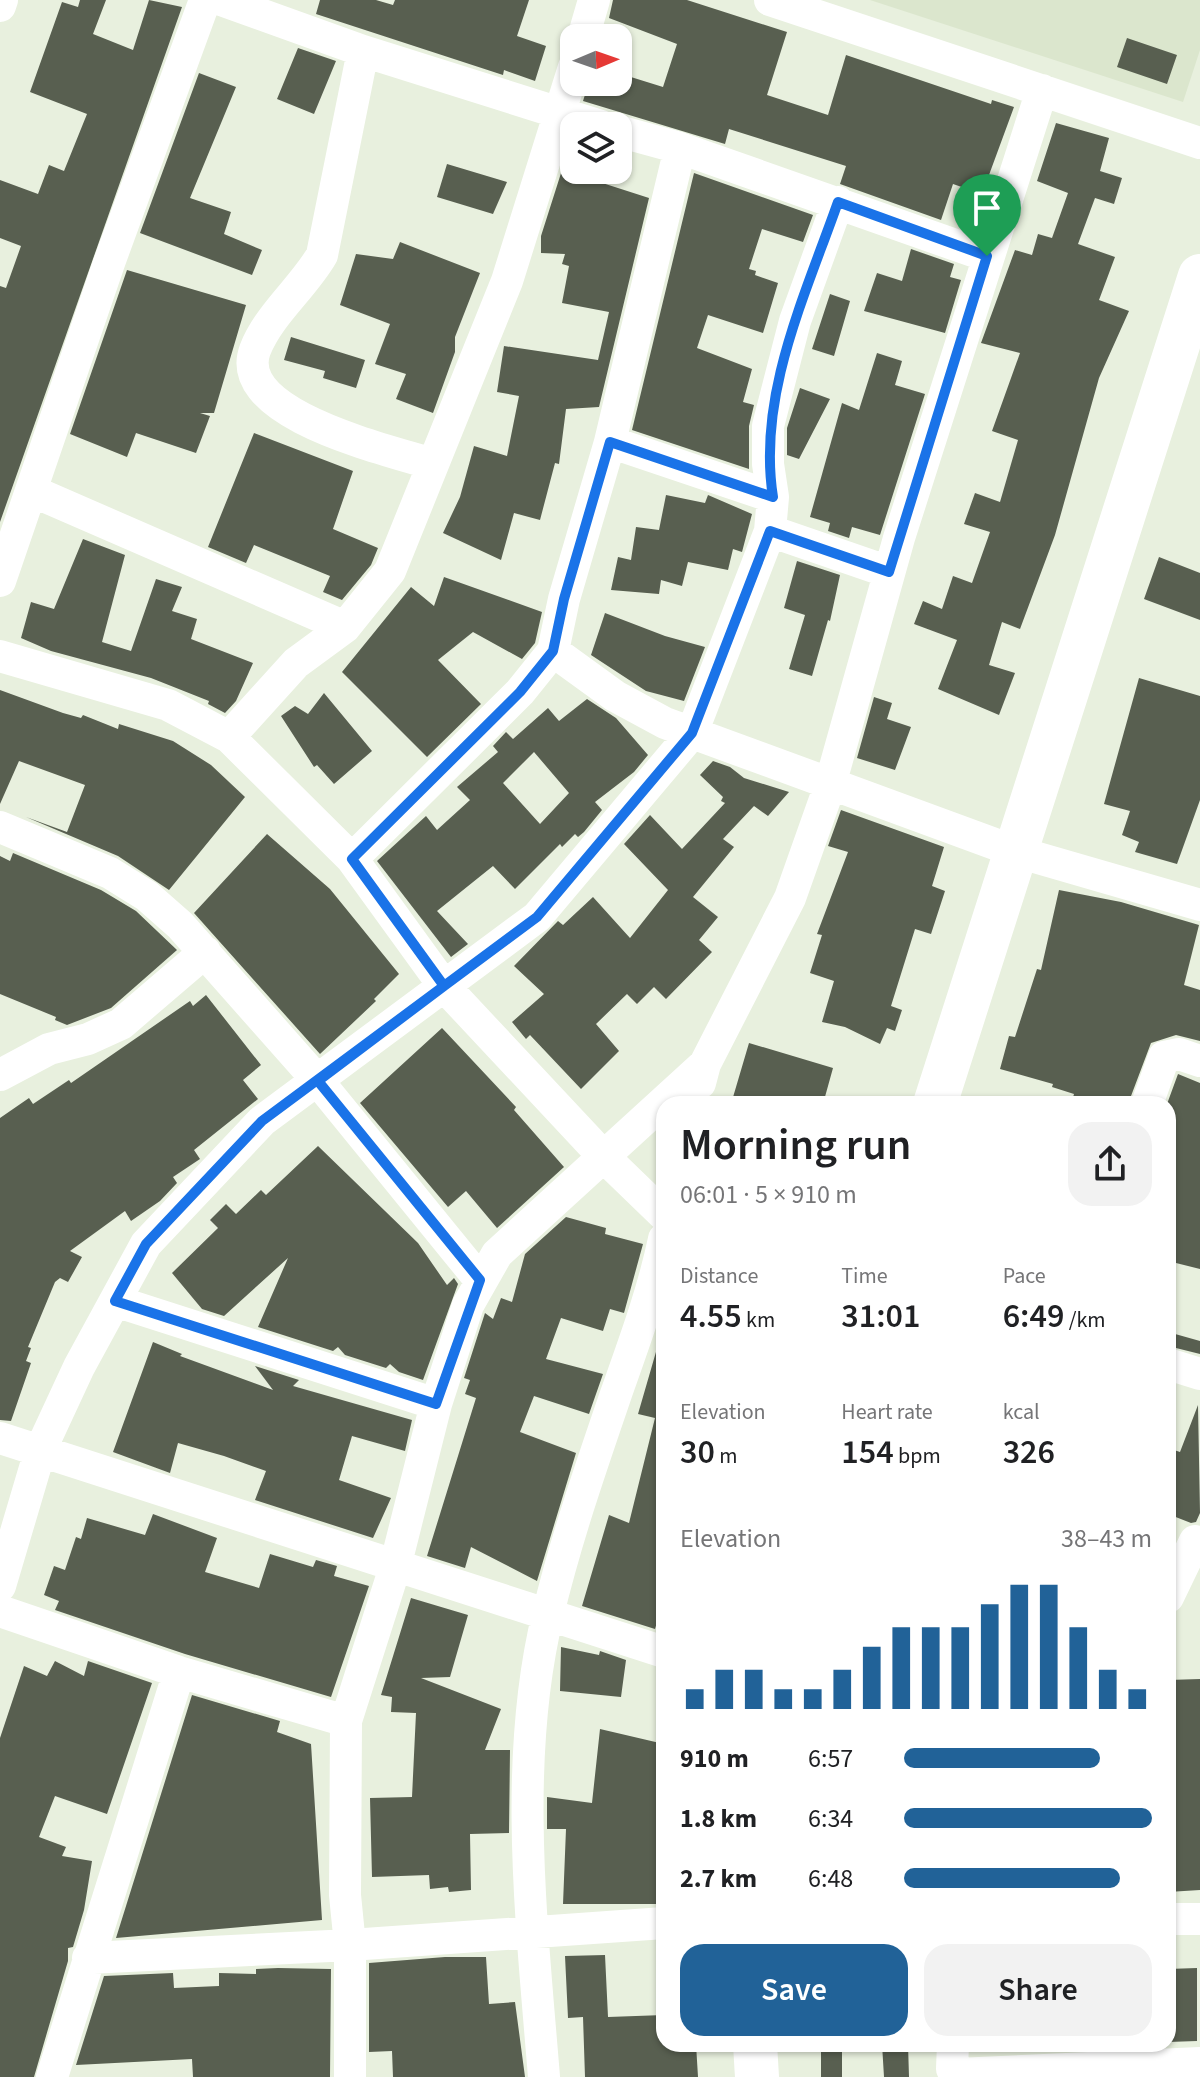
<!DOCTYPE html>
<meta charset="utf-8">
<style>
:root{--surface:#fff;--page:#f2f2f2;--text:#202124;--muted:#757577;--accent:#216298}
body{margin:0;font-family:"Source Sans 3",sans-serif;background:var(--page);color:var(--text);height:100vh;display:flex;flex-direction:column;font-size:30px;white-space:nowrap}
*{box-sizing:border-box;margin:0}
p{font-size:26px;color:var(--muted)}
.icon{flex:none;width:44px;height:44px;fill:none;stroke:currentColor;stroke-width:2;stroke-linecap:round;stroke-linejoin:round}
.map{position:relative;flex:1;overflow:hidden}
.details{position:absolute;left:656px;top:1096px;width:520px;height:956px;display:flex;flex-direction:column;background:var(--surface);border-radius:24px;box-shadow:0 2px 6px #0004}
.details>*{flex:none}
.needle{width:52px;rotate:88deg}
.tools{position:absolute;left:560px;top:24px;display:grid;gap:16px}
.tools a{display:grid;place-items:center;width:72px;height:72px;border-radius:16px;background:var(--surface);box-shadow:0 2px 6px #0004;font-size:40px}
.pin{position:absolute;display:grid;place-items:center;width:68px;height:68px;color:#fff;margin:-82px -34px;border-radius:50% 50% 50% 0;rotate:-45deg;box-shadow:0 0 8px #0007}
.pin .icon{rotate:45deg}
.round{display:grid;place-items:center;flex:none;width:84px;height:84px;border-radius:24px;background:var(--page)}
.headline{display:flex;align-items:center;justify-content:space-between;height:136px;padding:0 24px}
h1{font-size:44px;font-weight:600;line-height:60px}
.figures{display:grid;grid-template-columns:repeat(3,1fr);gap:12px;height:136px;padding:8px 24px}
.figures div{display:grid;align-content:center}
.figures b{font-size:34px;font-weight:600}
.figures small{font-size:22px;font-weight:400}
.figures p{font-size:22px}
.chart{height:224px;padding:16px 24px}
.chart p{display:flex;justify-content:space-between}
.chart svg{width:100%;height:144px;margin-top:8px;stroke:var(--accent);stroke-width:6}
.action{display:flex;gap:16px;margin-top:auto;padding:16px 24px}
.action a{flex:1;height:92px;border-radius:24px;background:var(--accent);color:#fff;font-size:32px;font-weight:600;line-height:92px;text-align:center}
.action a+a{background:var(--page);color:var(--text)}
ul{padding:0 24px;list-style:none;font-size:26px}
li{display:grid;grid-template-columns:128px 96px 1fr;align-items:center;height:60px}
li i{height:20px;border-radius:10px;background:var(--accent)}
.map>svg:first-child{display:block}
</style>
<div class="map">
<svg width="1200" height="2077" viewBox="0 0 1200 2077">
<rect width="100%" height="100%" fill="#e8f0de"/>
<path fill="#dbe6cd" d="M870,0H1200V50L1183,102Z"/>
<path fill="#585f50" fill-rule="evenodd" d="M80,0H106L93,34L133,50L149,0L182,7L0,522V286L6,288L21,246L0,238V180L38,194L49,165L64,171L87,114L30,92L62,2L78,7Z
M320,0H376L393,5L395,0H529L517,36L546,46L535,81L504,70L503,75L316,14Z
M613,0H687L787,32L767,95L828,115L846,55L991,104L992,100L1014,107L982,194L953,184L941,220L840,184L846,166L729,129L725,144L583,101L589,82H618V73L663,87L677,44L609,18Z
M1127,38L1177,55L1167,84L1117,67Z
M298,48L336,61L314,114L277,99Z
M199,73L236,87L190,198L231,212L224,234L262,250L252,275L140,233Z
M1056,123L1109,138L1100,171L1122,178L1114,204L1095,198L1078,244L1115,257L1099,300L1129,311L1099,378L1055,535L1020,629L1002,622L989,665L1015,673L999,715L938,689L957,640L914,624L923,601L942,609L953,576L972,583L990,532L964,524L975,493L1000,502L1018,440L992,431L1020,353L981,343L1015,250L1032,255L1038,234L1052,238L1068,193L1037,181Z
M447,164L507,182L493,214L437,197Z
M562,170L649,198L599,407L566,409L559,464L555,463L540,520L514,513L501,560L443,533L460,497L474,446L507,456L519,396L497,392L504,346L598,360L609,312L562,303L569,266L562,264L565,254L541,253V236Z
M694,173L813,215L803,242L762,229L749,269L756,271L755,275L778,283L763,333L708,315L697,348L752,369L743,402L754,405L749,426V469L632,430Z
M400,242L480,273L455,337V352L433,413L396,399L406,374L375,364L390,324L340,305L356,254L393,259Z
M911,249L954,264L950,277L961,280L945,333L864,311L877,273L902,281Z
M127,270L246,305L214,413H200L210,416L196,453L136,433L127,457L70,434Z
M830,294L850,301L834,356L812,349Z
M291,337L365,360L356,388L323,378L325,371L284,360Z
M877,353L902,361L895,385L925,394L880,535L852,527L849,538L828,531L830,523L810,517L842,403L859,410Z
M800,388L830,399L799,459L787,455V428Z
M254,433L353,471L333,529L378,548L371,565L342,600L323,592L330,576L254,545L246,563L208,547Z
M666,495L705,503L708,495L752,514L742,552L733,549L728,570L688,562L682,586L661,580L659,594L611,590L618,557L631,560L636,527L659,530Z
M83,539L125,555L102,642L131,651L156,579L182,587L172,611L197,619L191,639L253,663L236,701L225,713L208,704L209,701L151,678L51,651L21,638L31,602L54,609Z
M1159,557L1200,573V620L1144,599Z
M797,561L840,575L830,621L828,620L812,676L789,669L805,615L784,608Z
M444,577L542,612L535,643L522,659L473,632L438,660L481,704L427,757L342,672L411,587L434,606Z
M605,613L665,636L705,647L684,701L646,691L591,655Z
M1139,678L1200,696V800L1177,864L1135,852L1139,842L1122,835L1130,811L1104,804Z
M0,690L63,713L81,718L83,715L118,729L119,724L173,741L211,765L245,797L169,890L118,856L26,817L67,832L85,785L19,761L0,804Z
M324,693L372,751L334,784L317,765L314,767L281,716L295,706L308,714Z
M874,697L892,703L887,719L911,727L895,770L857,758Z
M587,699L616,718L648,755L634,772L595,802L602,810L584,832L578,837L575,834L562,847L560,844L515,889L493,866L437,911L468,944L451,957L377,861L426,816L437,830L470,800L457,787L498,752L493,746L506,732L513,739L548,708L559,721ZM534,752L569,793L540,824L503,783Z
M713,761L730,767L744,778L789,792L768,816L754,806L723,839L734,847L693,897L718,917L699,940L712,952L666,999L654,987L637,1004L627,994L596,1024L619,1051L581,1089L530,1035L526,1039L512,1022L544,994L514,966L558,921L563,925L593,897L630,938L668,890L624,844L650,815L682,849L725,803L721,801L723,797L700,775Z
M841,810L944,847L932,886L945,891L931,934L915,929L891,1006L902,1010L895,1031L887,1028L880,1044L845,1027L822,1022L834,981L810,973L822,935L817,934L848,852L828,846Z
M267,834L330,889L399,974L374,999L376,1001L320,1054L194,913Z
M13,853L101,890L136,911L177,950L111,1008L67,1025L55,1020L56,1017L0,994V856L10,861Z
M1059,890L1121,902L1199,925L1184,985L1200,990V1041L1176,1035L1151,1043L1128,1104H1071L1074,1094L1052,1087L1053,1084L1000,1069L1009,1036L1015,1037L1037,969L1041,970Z
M206,995L261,1065L243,1080L258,1099L194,1150L200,1159L173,1177L177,1183L160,1201L131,1221L125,1211L70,1251L82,1257L68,1282L60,1278L55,1282L28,1347L31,1348L26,1361L31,1363L11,1421L0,1420V1118L29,1098L33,1104L69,1080L71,1083L190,1001L193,1006Z
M442,1028L516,1107L514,1110L564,1167L497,1228L466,1191L448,1207L360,1103Z
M749,1043L833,1068L823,1104H731Z
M1178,1074L1200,1083V1269L1168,1261L1167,1104Z
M318,1146L418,1243L447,1285L454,1278L458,1284L423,1380L399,1372L390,1364L386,1368L345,1355L338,1347L333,1351L258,1327L288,1258L224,1316L202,1309L172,1273L218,1228L210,1220L226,1204L236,1214L261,1190L266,1195Z
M566,1217L606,1228L605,1234L643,1244L624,1313L610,1309L603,1331L561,1318L546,1359L603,1374L589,1414L534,1396L520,1432L576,1453L537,1581L471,1547L465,1568L427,1556L476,1398L465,1394L470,1380L464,1378L485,1313L493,1319L501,1298L512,1302L525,1254Z
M1168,1332L1200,1341V1354L1168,1346Z
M153,1342L182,1354L180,1356L273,1390L255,1366L299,1380L293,1386L412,1420L405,1451L352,1436L339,1480L391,1498L373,1538L255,1500L266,1471L224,1456L178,1443L170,1473L113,1452Z
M658,1345L664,1346V1599L655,1629L582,1606L609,1515L629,1523L655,1418L638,1414Z
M1198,1405L1200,1513L1196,1522L1191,1523L1168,1514V1448L1180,1452Z
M153,1514L217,1538L205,1572L259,1588L270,1554L313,1567L316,1560L337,1566L334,1576L369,1586L331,1697L185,1654L55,1610L59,1601L44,1595L54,1566L65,1570L76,1537L81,1539L87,1518L145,1535Z
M411,1598L468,1615L450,1677L421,1678L501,1709L485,1750H510L509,1833L470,1834L471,1890L449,1892L448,1887L430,1889L429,1875L372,1877L370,1798L412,1797L416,1713L391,1712L392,1697L381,1695Z
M561,1647L599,1655L600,1651L626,1660L621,1697L560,1691Z
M55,1661L84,1676L88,1661L152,1683L107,1814L55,1796L39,1837L66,1847L62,1856L92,1861L84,1910L73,1947L68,1948V1961L34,2077H0V1738L24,1666L47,1676Z
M1200,1679V1890L1168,1892V1680Z
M192,1695L280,1721L277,1732L311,1744L322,1920L116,1938Z
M600,1729L664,1744V1904H563L566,1829H547V1797L592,1803Z
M605,1955L608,2017L664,2015V2044H696L698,2077H585L583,2017L568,2018L565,1956Z
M445,1957H486L489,2004L515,2002L525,2077H393L392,2051L369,2052V1963Z
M278,1968L331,1969L330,2077H193L192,2059L76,2065L104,1976L173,1973L174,1988L219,1986V1973L256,1974V1969Z
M1197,1968V2041L1168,2042V1969Z
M821,2044H842V2077H821Z
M882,2044H908L909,2077H884Z"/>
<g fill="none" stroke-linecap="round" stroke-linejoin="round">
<path stroke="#fff" stroke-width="32" d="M221,0L363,51L601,126
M770,0L1200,143
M0,6L2,0
M583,38L594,0
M363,51L322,255C303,288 269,314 255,350C231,415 390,450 432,464
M618,131L680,148L987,256
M610,442L773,497
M32,491L345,627
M770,531L889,572
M0,581L109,263L205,0
M553,651L615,696L665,723L1014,851L1200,905
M0,656L168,705L229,737L352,859L444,986L604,1157L664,1215
M229,737L296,663L345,627L390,571L507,281L574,67
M0,827L110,873L147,896L180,925L318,1081L480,1280
M352,859L520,692L553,651L564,599L610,442L680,148
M0,1075L49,1049L88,1039L121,1024L205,952
M700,1083L705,1064L790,898L830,785L899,538L1042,90
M1147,1104L1164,1057L1179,1054L1200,1061
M115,1301L436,1404
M1168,1364L1200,1374
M0,1438L664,1652
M0,1586L40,1451L79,1367L146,1244L262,1121L537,917L692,733L770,531L773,497L768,464V426L795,321L838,202
M1168,1597L1195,1541
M0,1611L179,1672L346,1721
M1168,1919H1200
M88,1958L350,1945L664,1923
M953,2044L952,2069L957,2074L1200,2063
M52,2077L179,1672
M350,2077V1945L345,1895L346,1721L395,1567L436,1404L468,1305L497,1254L705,1064
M544,2077C532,1927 512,1761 548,1614C566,1539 591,1467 616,1394C634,1343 653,1292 664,1239"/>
<path stroke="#fff" stroke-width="44" d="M935,1104L1200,276
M755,2044L757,2077"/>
</g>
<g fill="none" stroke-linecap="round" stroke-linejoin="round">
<g stroke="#fff" stroke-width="16">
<path id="route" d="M987,256L889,572L770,531L692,733L537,917L262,1121L146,1244L115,1301L436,1404L480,1280L318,1081L444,986L352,859L520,692L553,651L564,599L610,442L773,497C757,396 805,296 838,202L987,256"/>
</g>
<use href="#route" stroke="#1a73e8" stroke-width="10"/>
</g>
</svg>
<div class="tools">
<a><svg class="needle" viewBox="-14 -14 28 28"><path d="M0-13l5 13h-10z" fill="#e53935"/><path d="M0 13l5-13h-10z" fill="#757577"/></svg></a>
<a><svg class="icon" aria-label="layers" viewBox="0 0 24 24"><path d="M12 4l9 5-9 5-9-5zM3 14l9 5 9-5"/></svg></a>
</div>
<div class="pin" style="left:987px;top:256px;background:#1e9e55"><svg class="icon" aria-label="arrive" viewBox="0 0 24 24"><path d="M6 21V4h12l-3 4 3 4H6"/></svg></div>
<section class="details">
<div class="headline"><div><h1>Morning run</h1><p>06:01 · 5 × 910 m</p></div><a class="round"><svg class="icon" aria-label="share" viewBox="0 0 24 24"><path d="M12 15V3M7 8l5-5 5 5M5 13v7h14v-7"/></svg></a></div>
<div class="figures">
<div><p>Distance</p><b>4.55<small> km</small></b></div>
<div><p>Time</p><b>31:01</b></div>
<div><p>Pace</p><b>6:49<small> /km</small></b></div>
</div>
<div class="figures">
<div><p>Elevation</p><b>30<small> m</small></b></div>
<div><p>Heart rate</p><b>154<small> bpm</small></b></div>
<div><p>kcal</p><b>326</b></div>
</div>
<div class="chart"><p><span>Elevation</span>38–43 m</p>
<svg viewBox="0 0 160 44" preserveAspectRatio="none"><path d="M5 44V38M15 44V32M25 44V32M35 44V38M45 44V38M55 44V32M65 44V25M75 44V19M85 44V19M95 44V19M105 44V12M115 44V6M125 44V6M135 44V19M145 44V32M155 44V38"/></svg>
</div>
<ul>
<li><b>910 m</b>6:57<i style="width:79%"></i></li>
<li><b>1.8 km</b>6:34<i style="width:100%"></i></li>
<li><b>2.7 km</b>6:48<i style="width:87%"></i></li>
</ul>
<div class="action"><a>Save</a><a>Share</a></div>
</section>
</div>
